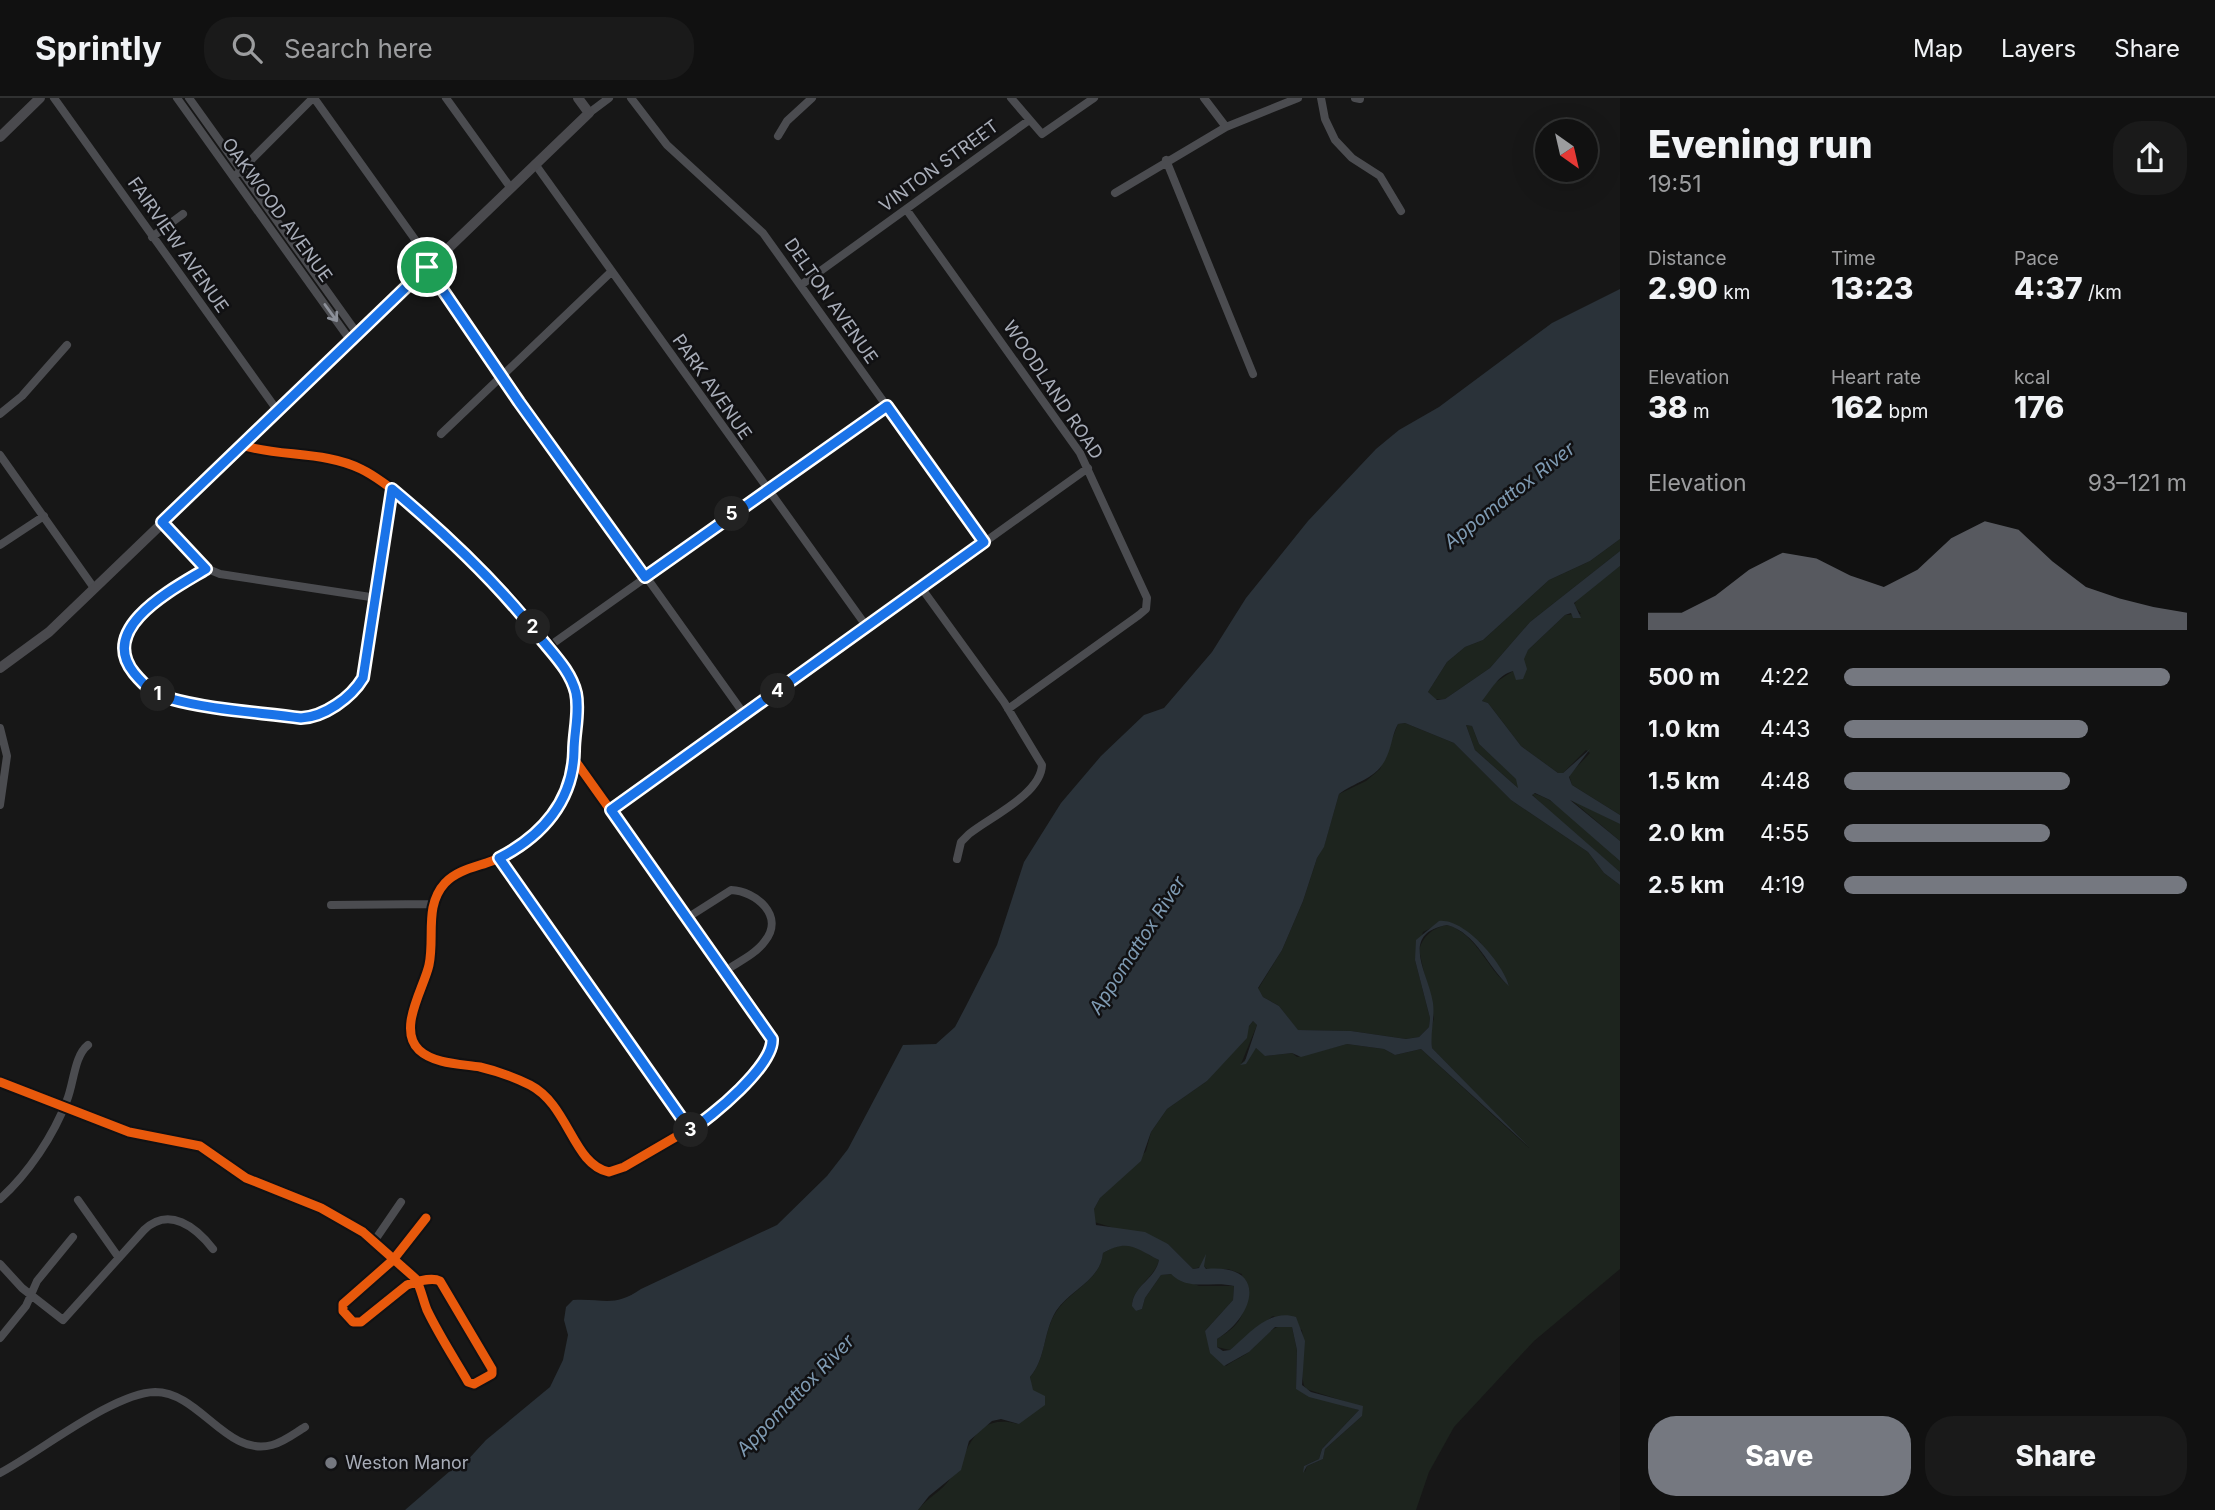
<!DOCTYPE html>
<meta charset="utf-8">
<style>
:root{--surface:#111;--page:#1a1a1a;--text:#f1f3f6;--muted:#9c9d9f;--line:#303131;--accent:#757880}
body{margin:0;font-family:Inter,sans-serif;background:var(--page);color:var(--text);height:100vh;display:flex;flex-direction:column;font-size:26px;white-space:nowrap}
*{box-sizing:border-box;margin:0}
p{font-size:23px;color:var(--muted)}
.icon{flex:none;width:38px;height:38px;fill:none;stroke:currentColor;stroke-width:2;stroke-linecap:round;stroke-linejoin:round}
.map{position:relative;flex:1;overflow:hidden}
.sheet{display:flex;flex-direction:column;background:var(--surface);width:595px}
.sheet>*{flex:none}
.needle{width:46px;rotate:146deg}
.tools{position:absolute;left:1535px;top:21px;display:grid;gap:14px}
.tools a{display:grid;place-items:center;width:63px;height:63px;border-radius:50%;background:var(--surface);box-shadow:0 7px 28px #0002,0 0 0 2px var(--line);font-size:35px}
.pin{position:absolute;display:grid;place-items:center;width:60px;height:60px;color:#fff;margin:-30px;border:4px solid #fff;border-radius:50%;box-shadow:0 2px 7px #0007}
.km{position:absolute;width:35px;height:35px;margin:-18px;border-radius:50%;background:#222;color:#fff;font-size:19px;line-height:35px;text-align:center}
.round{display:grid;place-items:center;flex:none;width:74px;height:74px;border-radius:28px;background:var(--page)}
.summary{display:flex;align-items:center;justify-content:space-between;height:119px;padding:0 28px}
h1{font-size:38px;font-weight:800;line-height:52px}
.metrics{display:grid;grid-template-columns:repeat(3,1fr);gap:10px;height:119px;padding:7px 28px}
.metrics div{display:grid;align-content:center}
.metrics b{font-size:30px;font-weight:800}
.metrics small{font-size:19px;font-weight:400}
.metrics p{font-size:19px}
.chart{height:196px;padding:14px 28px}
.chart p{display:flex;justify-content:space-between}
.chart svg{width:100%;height:126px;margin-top:7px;fill:var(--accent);opacity:.7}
.cta{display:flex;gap:14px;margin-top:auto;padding:14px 28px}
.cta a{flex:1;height:80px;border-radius:28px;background:var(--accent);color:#fff;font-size:28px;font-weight:800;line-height:80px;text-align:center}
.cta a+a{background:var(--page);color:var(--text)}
ul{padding:0 28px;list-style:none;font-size:23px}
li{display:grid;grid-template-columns:112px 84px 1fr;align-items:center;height:52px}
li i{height:18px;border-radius:9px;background:var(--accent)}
header{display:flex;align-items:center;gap:42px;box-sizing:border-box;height:98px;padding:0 35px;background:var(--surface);border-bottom:2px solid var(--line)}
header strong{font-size:33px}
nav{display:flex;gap:38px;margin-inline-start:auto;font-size:24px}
.search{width:490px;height:63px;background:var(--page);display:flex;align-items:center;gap:18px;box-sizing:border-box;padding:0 24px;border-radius:28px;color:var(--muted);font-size:26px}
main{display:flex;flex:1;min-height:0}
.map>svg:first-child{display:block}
</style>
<header>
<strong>Sprintly</strong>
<div class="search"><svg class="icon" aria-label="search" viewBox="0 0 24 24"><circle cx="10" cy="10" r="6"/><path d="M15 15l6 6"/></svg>Search here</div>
<nav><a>Map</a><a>Layers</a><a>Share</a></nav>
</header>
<main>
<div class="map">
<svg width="1620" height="1412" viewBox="0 0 1620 1412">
<rect width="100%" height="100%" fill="#171717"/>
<path fill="#1d241e" d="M1620,441V453L1530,524L1490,570L1445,601H1433L1428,594L1447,564L1465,549L1483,542L1549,482L1590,463Z
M1620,468V717L1572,687L1569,677L1590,655L1586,652L1563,675H1558L1521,648L1488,605L1482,603L1493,586L1513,573L1528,552L1565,517L1581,516L1574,507L1578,500Z
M1405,625L1454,645L1511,702L1588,754L1604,775L1620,787V1171L1534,1243L1454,1329L1429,1374L1416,1412H918C927,1400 942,1393 950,1381C971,1352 972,1314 1019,1326C1030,1314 1033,1294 1030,1279C1046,1261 1043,1234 1056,1214C1070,1192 1101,1182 1103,1155C1131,1138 1135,1151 1159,1162C1155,1179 1137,1186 1132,1204L1136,1213L1142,1211L1145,1200L1161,1177L1171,1176L1199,1188H1234L1233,1202L1205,1233L1226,1268C1232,1263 1239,1261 1246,1256C1261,1246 1271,1222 1292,1229L1297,1252L1296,1291L1359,1312L1322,1351L1319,1361L1304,1368L1305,1374L1307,1368L1323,1361L1325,1351L1362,1318L1359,1308L1306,1291C1299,1283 1304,1246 1302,1232L1273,1218L1230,1252L1217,1249V1241C1249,1222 1245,1211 1242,1176L1228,1171H1207L1204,1168L1193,1171L1168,1146L1094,1124V1111L1100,1100L1146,1053L1151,1034L1167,1011L1207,983L1253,923L1257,927L1241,966L1256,950L1266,958L1292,955L1297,959L1347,946L1384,951L1395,957L1421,951L1529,1050L1432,950L1430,937L1434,920L1419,852C1423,838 1432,830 1447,827C1477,835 1489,875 1509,887L1480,844L1445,823L1423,834L1415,862L1430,920L1429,929L1419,939L1406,941L1351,933L1297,932L1279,908L1263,899L1258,891L1282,852L1303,803L1317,760L1324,748L1339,696L1366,683L1380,671L1398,626Z
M1466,627L1472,628L1479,646L1517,681L1520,686L1518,690L1475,652Z
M1531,695C1558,699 1599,743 1620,763V774L1548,713Z
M1569,700L1620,726V743Z"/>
<path fill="#2a3239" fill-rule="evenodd" d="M1620,191V441L1590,463L1549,482L1483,542L1465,549L1447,564L1428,594L1437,602L1445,601L1490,570L1530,524L1620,453V468L1574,505L1581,520H1573L1571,515L1565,517L1528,552L1524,561L1527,571L1523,581L1516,582L1513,573C1498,577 1491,592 1482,603L1488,605L1521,648L1558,675H1563L1590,651L1569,679L1572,687L1620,717V726L1570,702L1620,743V763L1550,702L1535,695L1532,697L1620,774V787L1604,775L1588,754L1511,702L1454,645L1405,625L1398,626C1392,637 1392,647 1387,658C1378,681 1356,683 1339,696L1324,749L1317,760L1303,803L1282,852L1258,890L1263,899L1279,908L1298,932L1351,933L1406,941L1419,939L1429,929L1430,920L1415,862L1416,842L1439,823C1465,820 1503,866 1509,888C1488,870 1477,835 1447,827C1398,836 1429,876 1433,905C1435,921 1430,934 1432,950L1530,1050L1421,951L1395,957L1384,951L1347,946L1301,959L1292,955L1265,958L1256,950L1246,966L1240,967L1245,963L1257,927L1253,923L1249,928L1247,940L1207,983L1167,1011L1151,1034L1141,1063L1100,1100L1094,1111L1096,1127L1145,1134L1168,1146L1193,1171L1199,1170L1206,1156L1204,1168L1206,1171C1269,1165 1255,1218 1217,1241V1249L1223,1253L1230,1252C1249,1236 1269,1210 1296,1219L1305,1243L1302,1287L1311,1294L1363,1308L1362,1318L1325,1351L1323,1361L1307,1368L1303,1375L1304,1368L1319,1361L1322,1351L1359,1312L1309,1299L1296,1291L1297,1252L1292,1229H1275L1249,1254L1224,1268L1210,1255L1205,1233L1233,1202L1234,1188C1212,1182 1189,1194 1171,1176L1161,1177L1145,1200L1142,1211L1136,1213L1132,1208C1133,1187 1155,1182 1159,1162C1137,1151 1128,1140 1103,1155C1101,1182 1070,1192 1056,1213C1043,1234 1046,1261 1030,1279L1033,1292L1045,1298V1307L1019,1326L1001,1321L992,1323L969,1343L961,1372L929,1398L918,1412H405L450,1373L464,1366L486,1342L550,1289L563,1262L568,1237L564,1222L566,1209L573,1202C603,1200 614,1210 641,1191L777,1127L827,1078L848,1051L903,947L936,946L955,929L966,908L997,847L1024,764L1061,705L1101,658L1144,617L1164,610L1212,554L1246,500L1308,423L1376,351L1399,332L1439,309L1552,225ZM1466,627L1472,628L1479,646L1516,681L1518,690L1475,652Z"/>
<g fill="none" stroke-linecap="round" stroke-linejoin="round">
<path stroke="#4b4c50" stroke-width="8" d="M54,0L277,312
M177,0L350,242
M189,0L357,235
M314,0L424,154L433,180L744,616
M446,0L510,89
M631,0L667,47L763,135L984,444
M1011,0L1042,36L1094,0
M1204,0L1226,29
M1321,0L1325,21L1335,42L1352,60L1380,78L1401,113
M1355,0L1360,1
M589,15L609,0
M778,38L787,23L812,0
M1166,62L1253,276
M535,66L867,529
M238,75L313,0
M1115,95L1226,29L1298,0
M906,111L1080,355L1147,500L1146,511L1139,517L1008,611
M152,139L183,116
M801,187L1028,23
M0,316L22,298L67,247
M441,336L611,174
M241,347C280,359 325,353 361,371C411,395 554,535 573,587C582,610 574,636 574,661L770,936L771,953L747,983L710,1019L624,1069L609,1074C573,1067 569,1007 530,987C514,979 497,973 480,969C461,966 434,966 419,952C397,931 424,890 429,867C435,839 424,808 445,785C457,772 476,769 492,763C536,746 570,709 574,661
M0,357L94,490
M162,424L203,469L220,476L377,500
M0,447L44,418
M206,471C175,490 97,529 134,575C143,586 154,597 168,601C210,613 258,614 301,620C324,618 351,601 363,580L392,391
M920,488L1004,604L1042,667C1041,696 990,719 969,736L961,744L957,761
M548,549L887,308
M0,630L7,658L0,707
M611,712L1088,370
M499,760L690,1032
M331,807L433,806
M687,820L731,792C756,793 785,818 765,843C756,856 738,864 725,873
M0,984L129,1034L200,1048L246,1080L321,1110L363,1134L416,1181C421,1191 423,1202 427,1212C439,1237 454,1260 468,1284L474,1286L492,1276V1271L440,1183C432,1179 415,1184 407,1187L361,1224H353L343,1213V1206L393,1162C404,1148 415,1134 426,1120
M0,1101C28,1076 54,1037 67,1002C74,985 74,958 88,947
M78,1102L119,1160
M375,1142L401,1104
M0,1166L22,1190L63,1222L144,1132C169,1108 196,1129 213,1151
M0,1240L26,1208L37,1183L73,1139
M0,1375C40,1354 113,1295 155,1294C200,1294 226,1359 272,1347C284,1344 295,1335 305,1329"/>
<path stroke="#4a4a4e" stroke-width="10" d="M0,39L40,0
M0,570L49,534L589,15L578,0"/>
<g stroke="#111113" stroke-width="13">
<path id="cycleway" d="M241,347C280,359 325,353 361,371C411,395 554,535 573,587C582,610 574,636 574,661L770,936L771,953L747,983L710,1019L624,1069L609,1074C573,1067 569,1007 530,987C514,979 497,973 480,969C461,966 434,966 419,952C397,931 424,890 429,867C435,839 424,808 445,785C457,772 476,769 492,763C536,746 570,709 574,661
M0,984L129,1034L200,1048L246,1080L321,1110L363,1134L416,1181C421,1191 423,1202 427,1212C439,1237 454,1260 468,1284L474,1286L492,1276V1271L440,1183C432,1179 415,1184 407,1187L361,1224H353L343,1213V1206L393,1162C404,1148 415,1134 426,1120"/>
</g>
<use href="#cycleway" stroke="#e8590c" stroke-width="9"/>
</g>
<defs><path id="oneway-shaft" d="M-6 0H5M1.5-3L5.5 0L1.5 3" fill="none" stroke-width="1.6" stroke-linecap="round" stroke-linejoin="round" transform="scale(1.75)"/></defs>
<use stroke="#8c9099" href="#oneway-shaft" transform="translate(331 215) rotate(54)"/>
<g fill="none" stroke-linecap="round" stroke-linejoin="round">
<g stroke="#fff" stroke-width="14">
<path id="route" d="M427,169L519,304L645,479L887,308L984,444L611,712L772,941C774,967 712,1019 690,1032L499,760C542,738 573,703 574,653C574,634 580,614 576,595C571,574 555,558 542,542C498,485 447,437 392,391L363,580C351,600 324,619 301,620C257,614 210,612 168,600C154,597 143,586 134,575C97,529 175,490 206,471L162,424Z"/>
</g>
<use href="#route" stroke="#1a73e8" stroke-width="9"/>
</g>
<circle fill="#757880" stroke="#111113" stroke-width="2.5" cx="331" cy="1365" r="7"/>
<g text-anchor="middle" stroke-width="5" stroke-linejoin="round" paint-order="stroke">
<g font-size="18" fill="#a8adb8" stroke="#111113">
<text transform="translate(939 68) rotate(-36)" y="6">VINTON STREET</text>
<text transform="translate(277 112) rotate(54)" y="6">OAKWOOD AVENUE</text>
<text transform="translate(178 147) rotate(55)" y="6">FAIRVIEW AVENUE</text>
<text transform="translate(831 203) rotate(55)" y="6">DELTON AVENUE</text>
<text transform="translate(712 289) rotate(55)" y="6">PARK AVENUE</text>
<text transform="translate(1053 292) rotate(56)" y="6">WOODLAND ROAD</text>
</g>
<g font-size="18" fill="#a8adb8" stroke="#111113" text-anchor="start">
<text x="345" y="1371">Weston Manor</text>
</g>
<g font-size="19" font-style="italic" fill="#7f9bb3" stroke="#111113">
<text transform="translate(1509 397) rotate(-38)" y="7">Appomattox River</text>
<text transform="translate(1137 847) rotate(-57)" y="7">Appomattox River</text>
<text transform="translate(795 1297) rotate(-46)" y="7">Appomattox River</text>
</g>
</g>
</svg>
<div class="tools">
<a><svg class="needle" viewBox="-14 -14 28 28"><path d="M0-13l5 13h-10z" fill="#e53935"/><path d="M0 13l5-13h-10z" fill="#9c9d9f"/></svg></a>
</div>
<div class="pin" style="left:427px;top:169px;background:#1e9e55"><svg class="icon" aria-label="arrive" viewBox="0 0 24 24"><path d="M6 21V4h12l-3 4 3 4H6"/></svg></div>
<b class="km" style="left:158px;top:596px">1</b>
<b class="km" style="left:533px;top:529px">2</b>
<b class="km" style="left:691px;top:1032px">3</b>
<b class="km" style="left:778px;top:593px">4</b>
<b class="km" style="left:732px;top:416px">5</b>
</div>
<section class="sheet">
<div class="summary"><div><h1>Evening run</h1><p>19:51</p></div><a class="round"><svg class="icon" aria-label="share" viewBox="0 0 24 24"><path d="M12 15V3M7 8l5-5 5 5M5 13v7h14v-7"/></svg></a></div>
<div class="metrics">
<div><p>Distance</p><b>2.90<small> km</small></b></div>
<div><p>Time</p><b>13:23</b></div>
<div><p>Pace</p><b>4:37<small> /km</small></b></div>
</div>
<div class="metrics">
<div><p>Elevation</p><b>38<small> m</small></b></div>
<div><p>Heart rate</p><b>162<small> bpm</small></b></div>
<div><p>kcal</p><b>176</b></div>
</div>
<div class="chart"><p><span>Elevation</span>93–121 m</p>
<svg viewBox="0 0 160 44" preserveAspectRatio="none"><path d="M0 44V38L10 38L20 32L30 23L40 17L50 19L60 25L70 29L80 23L90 12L100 6L110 9L120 20L130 29L140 33L150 36L160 38V44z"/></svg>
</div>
<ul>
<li><b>500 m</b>4:22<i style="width:95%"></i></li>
<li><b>1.0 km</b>4:43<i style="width:71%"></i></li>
<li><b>1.5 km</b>4:48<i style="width:66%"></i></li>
<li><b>2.0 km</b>4:55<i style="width:60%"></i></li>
<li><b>2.5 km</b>4:19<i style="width:100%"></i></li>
</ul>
<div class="cta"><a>Save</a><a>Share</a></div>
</section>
</main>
